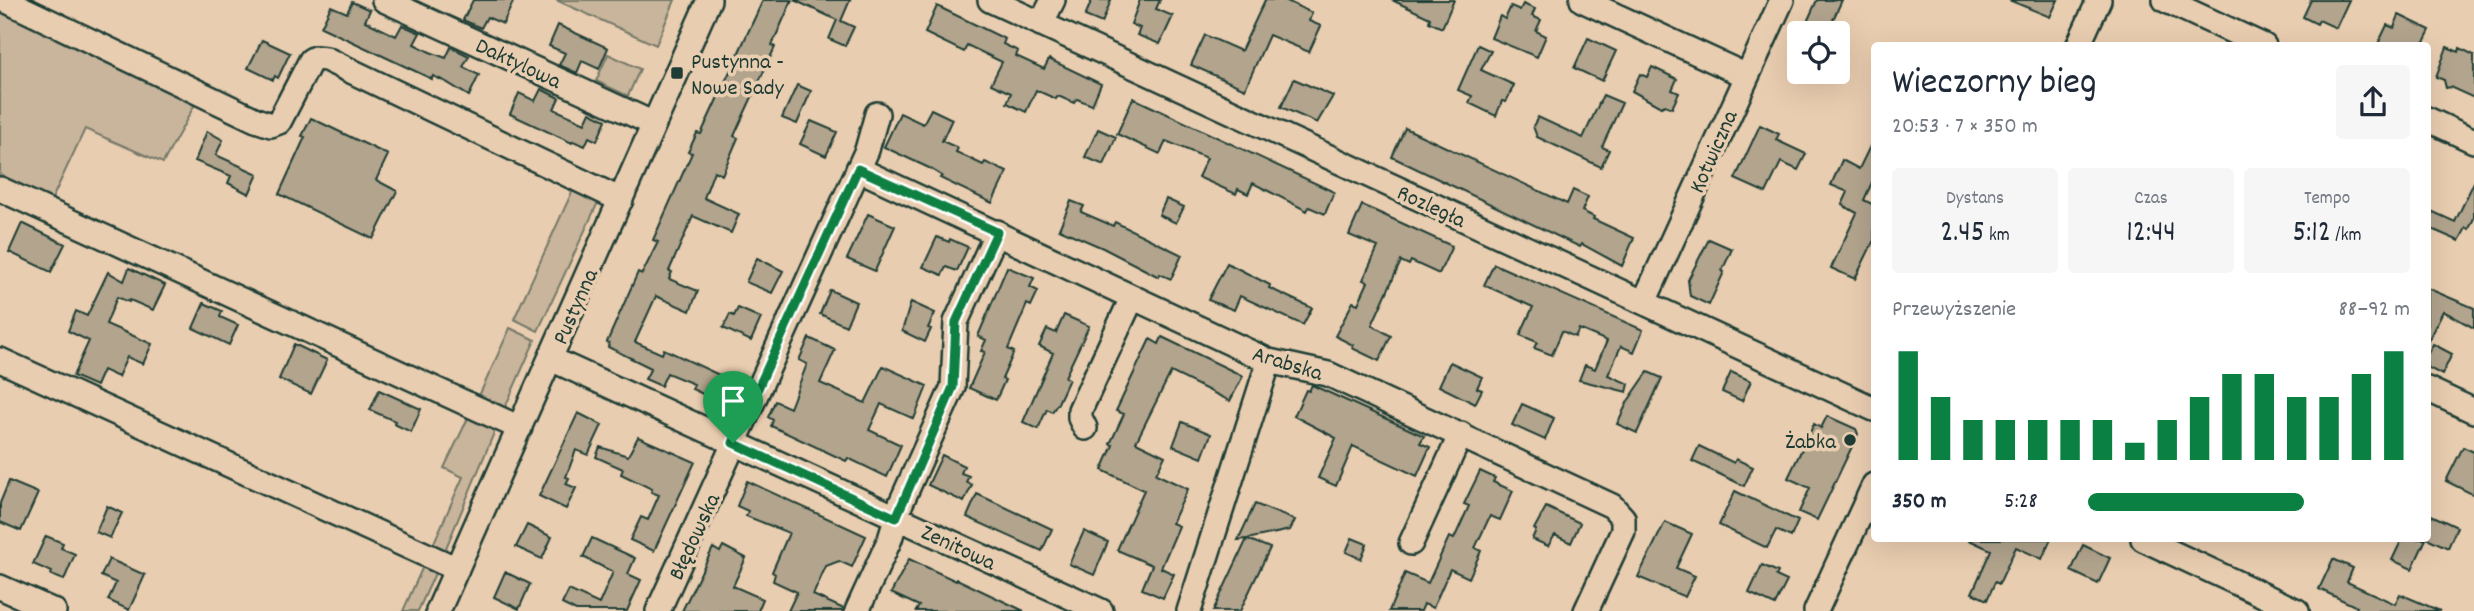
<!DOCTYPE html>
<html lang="pl">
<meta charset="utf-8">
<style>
:root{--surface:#fff;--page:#f6f6f7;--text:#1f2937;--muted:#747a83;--accent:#0b8043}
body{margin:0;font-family:Dekko,sans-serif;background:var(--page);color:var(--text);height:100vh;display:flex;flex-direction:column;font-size:26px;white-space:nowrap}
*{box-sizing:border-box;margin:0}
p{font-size:23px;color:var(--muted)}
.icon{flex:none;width:38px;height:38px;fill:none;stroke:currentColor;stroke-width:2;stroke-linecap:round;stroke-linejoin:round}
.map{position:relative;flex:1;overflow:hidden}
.details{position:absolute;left:1871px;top:42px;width:560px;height:500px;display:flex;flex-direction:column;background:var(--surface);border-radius:7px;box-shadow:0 7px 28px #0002}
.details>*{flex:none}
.tools{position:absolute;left:1787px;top:21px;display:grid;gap:14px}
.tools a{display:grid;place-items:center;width:63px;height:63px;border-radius:7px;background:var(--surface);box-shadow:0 7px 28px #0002;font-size:35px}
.pin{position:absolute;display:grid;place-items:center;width:60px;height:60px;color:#fff;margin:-72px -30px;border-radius:50% 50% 50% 0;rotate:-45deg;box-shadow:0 0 7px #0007}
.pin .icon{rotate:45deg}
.round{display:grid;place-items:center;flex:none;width:74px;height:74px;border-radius:7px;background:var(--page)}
.summary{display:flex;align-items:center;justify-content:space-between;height:119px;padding:0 21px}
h1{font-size:38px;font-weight:600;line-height:52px}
.metrics{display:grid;grid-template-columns:repeat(3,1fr);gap:10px;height:119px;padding:7px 21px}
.metrics div{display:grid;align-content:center;border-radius:7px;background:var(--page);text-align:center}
.metrics b{font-size:30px;font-weight:600}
.metrics small{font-size:19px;font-weight:400}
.metrics p{font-size:19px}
.chart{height:196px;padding:14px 21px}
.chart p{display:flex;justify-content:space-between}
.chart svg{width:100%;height:126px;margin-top:7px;stroke:var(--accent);stroke-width:6}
ul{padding:0 21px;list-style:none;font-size:23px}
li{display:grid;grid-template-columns:112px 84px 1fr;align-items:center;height:52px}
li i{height:18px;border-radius:9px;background:var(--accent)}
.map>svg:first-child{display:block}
</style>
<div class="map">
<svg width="2474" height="611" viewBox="0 0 2474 611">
<rect width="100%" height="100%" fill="#e9cdb0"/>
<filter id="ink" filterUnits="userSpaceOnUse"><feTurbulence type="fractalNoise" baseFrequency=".0143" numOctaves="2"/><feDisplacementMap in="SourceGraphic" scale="14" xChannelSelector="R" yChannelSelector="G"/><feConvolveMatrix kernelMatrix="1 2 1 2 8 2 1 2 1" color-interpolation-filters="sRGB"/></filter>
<g filter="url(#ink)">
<path fill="#c8b59b" stroke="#747968" stroke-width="2" d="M556,0H675L656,45Z
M0,2L199,97L163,163L85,129L51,201L0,189Z
M608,54L640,69L628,96L596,81Z
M576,183L601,196L538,331L514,319Z
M510,328L535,340L503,412L478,398Z
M470,414L496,428L444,553L432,547L463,477L444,468Z
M424,564L437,569L418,611H403Z"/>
<path fill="#b2a48d" stroke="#1f3d34" stroke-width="2" d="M473,0H514L503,24L487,17L481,28L463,20Z
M763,0H792L772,45L775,47L734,136L738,138L722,175L714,171L704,198L739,214L731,233L693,216L669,271L672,272L669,279L698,291L690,311L656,296L635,342L662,354L664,349L732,381L722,403L692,389L694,384L667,373L661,386L645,379L651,368L608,347L609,343L607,342L638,272L642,274L658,242L653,240L692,153L688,152L697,133L701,134L706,123Z
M794,0H850L841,21L854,27L845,46L829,39L837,20Z
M1092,0H1111L1102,23L1085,16Z
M1140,0H1160L1156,9L1173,16L1160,44L1137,35L1140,28L1131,24Z
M1265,0H1285L1312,13L1309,21L1321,26L1309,52L1269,35L1245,89L1191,65L1205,35L1241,51Z
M1392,0H1454L1442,28L1429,22L1430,18Z
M1817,0H1842L1827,33H1802Z
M2009,0H2058L2050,17Z
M2311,0H2349L2336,28L2319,20L2317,24L2303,17Z
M352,2L370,10L365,21L396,36L402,25L420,33L414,44L430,52L446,58L451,47L469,56L463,67L479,75L469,96L446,82L433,76L432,79L321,27L331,6L347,13Z
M1523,4L1535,9L1532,16L1541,20L1536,31L1546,36L1537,57L1491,38L1500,16L1505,19L1511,6L1520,10Z
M937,6L1005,39L1003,44L1018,51L1016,56L1044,69L1049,59L1101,84L1092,105L1077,99L1074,103L1058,96L1056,99L1036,90L1026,112L1007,103L1011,93L991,84L1002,62L967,45L964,52L925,33Z
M2399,15L2430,30L2422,46H2377L2387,25L2394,28Z
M558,25L608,48L599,69L582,61L577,73L559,65L565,53L549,46Z
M1588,38L1616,51L1602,81L1574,68Z
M262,40L290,53L278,78L275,76L273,80L248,68Z
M1478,45L1491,51L1481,70L1514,85L1506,102L1502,101L1496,116L1469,103L1472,96L1458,90Z
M2447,47L2459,52L2460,48L2474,55V98L2450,87L2446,88L2444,80L2436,77Z
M1652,67L1677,79L1672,90L1679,93L1672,108L1665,105L1661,107L1632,91L1640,74L1647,77Z
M1294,79L1333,96L1317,123L1281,107Z
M797,85L811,91L797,124L782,118Z
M541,89L559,98L554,109L585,123L590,112L606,120L597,141L589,137L585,146L573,141L572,143L510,114L519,93L535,101Z
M1603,95L1622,103L1602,147L1609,150L1601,167L1537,137L1533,126L1538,117L1583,138Z
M1133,98L1334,192L1325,214L1309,207L1307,211L1253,183L1248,194L1238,189L1236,194L1198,177L1207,158L1166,141L1160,154L1117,134Z
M931,109L952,119L942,141L958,148L956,152L983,165L985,162L1007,172L992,203L940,178L942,176L929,168L884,147L900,113L923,124Z
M311,118L388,155L376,180L397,191L373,239L279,194L305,137L302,136Z
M811,121L837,132L826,156L800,144Z
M1760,125L1779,134L1776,140L1806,154L1798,170L1781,162L1766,193L1735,179Z
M1405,128L1567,204L1573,190L1588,197L1582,211L1594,217L1593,219L1634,238L1622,266L1582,244L1580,247L1392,157Z
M1098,129L1116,137L1104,165L1085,157Z
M207,131L223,140L216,155L258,174L249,194L228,183L231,176L195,161Z
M1874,138V178L1864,200L1874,205V240L1855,279L1831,268L1857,213L1842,205L1848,192L1831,185L1842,160L1859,169Z
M2474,182V218L2469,229L2466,228L2459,241L2427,227V209L2455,222Z
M1166,199L1184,207L1176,223L1159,215Z
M1071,201L1084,206L1081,212L1113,226L1115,222L1182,255L1171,279L1160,274L1159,277L1103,248L1059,229Z
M1362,205L1452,246L1439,274L1411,261L1409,265L1401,261L1372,325L1391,336L1379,361L1352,348L1353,345L1335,336L1353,302L1358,304L1368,282L1363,280L1378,247L1349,235Z
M868,214L895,226L875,271L847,259Z
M22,223L65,244L51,272L9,252Z
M937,237L949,242L950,239L968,247L957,271L946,267L942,275L923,267Z
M1709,239L1732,249L1722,271L1724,272L1709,305L1690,296L1688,280Z
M757,258L783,271L772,293L746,282Z
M1227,263L1270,285L1269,288L1312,308L1303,325L1240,296L1234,310L1208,300Z
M1494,264L1643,330L1634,352L1621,346L1608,375L1629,384L1627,392L1579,380L1585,365L1595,369L1607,341L1579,329L1575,337L1562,331L1552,355L1534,348L1537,342L1520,335L1533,307L1484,285Z
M1007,267L1034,278L1030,287L1038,291L1031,306L1027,304L1008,349L1014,352L1002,379L1005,380L996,400L969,388L985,352L981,351L986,340L978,336Z
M129,268L165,285L153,310L130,300L129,302L117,297L106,324L152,344L143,364L127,357L118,377L103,370L96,386L73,376L89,341L68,331L76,311L87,316L108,272L124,281Z
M2427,288L2474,308V328L2443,311L2427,343Z
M830,290L856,302L846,326L820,314Z
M911,302L935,313L928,328L931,329L925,342L902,331Z
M204,303L222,311L220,317L238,325L229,345L193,328Z
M738,308L761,318L751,341L723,328L730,314L734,316Z
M1064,315L1089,326L1065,377L1069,379L1058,403L1052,412L1047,409L1038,429L1023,422L1053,353L1039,346L1047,329L1056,333Z
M1162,337L1243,376L1230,401L1171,372L1136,442L1165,456L1156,474L1188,489L1172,523L1179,526L1161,568L1174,574L1163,598L1142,589L1152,565L1117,550L1144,490L1102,470L1113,445L1110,444L1124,414L1116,411L1150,339L1159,344Z
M809,338L835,350L820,383L865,403L883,366L927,386L914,419L881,404L869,430L901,445L887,477L848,458L846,461L771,426L773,420L768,417L775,401L790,408L807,364L799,360Z
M294,344L327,360L311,394L279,379Z
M2433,344L2452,354L2442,375L2427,367V355Z
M1450,362L1482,377L1477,388L1482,390L1475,404L1439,386Z
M1648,372L1662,378L1637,433L1617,424L1628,401Z
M1731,372L1751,381L1742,401L1722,392Z
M1312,385L1424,436L1420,443L1430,447L1417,476L1353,446L1336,486L1318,478L1336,438L1294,416L1306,390L1309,391Z
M379,390L421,409L411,432L394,424L395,421L370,410Z
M1522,404L1554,418L1545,440L1512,425Z
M578,413L602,425L588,455L576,450L566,477L569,478L566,484L576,488L566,509L539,496Z
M1827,416L1856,429L1858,434L1817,520L1799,512L1810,488L1788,478L1814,424L1821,428Z
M1182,422L1211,434L1202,458L1173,446Z
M638,437L695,462L654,551L630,540L641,517L648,520L659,495L651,492L652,489L621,474L623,469L596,457L600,447L628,456Z
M1699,446L1734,463L1736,459L1753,467L1744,486L1692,461Z
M2463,447L2474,452V495L2446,481Z
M942,455L964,466L961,473L969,476L966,482L972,485L964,502L928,485Z
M1480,471L1495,478L1493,482L1513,491L1500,520L1490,516L1475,548L1481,551L1469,578L1450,569L1433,608L1424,604L1421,611H1389L1405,573L1428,583L1449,537L1454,539L1469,506L1464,504Z
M9,481L38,493L21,531L0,522V503Z
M747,481L866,536L852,567L839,561L826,566L813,595L844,609L843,611H788L797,592L773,581L775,574L772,572L789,533L746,516L748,511L737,506Z
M1735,491L1798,521L1791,537L1776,530L1767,548L1719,525Z
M977,494L1052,529L1042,551L967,517Z
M1255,504L1295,520L1290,530L1247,539L1270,548L1240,611H1213L1247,539L1238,540Z
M107,506L122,513L110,538L96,532Z
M1546,507L1580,523L1571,543L1555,535L1548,546L1532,539L1536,530L1534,529Z
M2427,513L2457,527L2448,548L2427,538Z
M1665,522L1692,534L1676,568L1695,576L1685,597L1638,577Z
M527,525L552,537L542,559L516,547Z
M1084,531L1108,542L1094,575L1069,564Z
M46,536L63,543L61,548L75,554L64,580L51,575L52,572L33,564Z
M592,538L635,558L628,574L641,580L627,611H576L562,604L569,590L599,604L613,572L583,557Z
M1352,538L1367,544L1361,559L1346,552Z
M1967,539H2051L2042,559L2016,547L1999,584L1995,582L1987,600L1972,593L1991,550Z
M2402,539H2426L2412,569L2392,560Z
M2083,545L2110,558L2098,584L2071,571Z
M723,546L746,558L733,586L763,599L758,611H682L713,548L720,552Z
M109,559L145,575L129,610L108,600L116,583L101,576Z
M909,559L956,581L957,579L1024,611H916L919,606L891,593Z
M2333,559L2353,568L2347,582L2395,604L2400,594L2440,611H2355L2357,607L2319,589Z
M1762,565L1778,572L1776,576L1787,581L1775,605L1749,593Z
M505,572L530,584L519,609L494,597Z"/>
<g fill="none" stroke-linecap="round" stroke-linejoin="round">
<g stroke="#1f3d34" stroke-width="28">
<path id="minor" d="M5,0L256,120L271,125L279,122L311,60L315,58L326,59L621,200
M384,0L654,124
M990,0L1874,409
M1582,0L1747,76
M2165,0L2264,46
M1041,24L1053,0
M2078,46L2099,0
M2427,119L2474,141
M858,169L1269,361L1328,374L1612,506L1623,518V531L1586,611
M0,189L520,428
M1644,302L1782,0
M551,359L1101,611
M0,360L457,569
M2427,389L2474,411
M1085,428L1080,418V410L1132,298
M2143,539L2297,611
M1411,543L1461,434
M0,587L54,611
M438,611L709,0
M658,611L867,150L877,114
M857,611L890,539L901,503L953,387L956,322L997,232
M1189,611L1269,361
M1816,611L1874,485"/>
</g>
<use href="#minor" stroke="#e9cdb0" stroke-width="23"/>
</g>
</g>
<g fill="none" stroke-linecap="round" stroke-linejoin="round" filter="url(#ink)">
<g stroke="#fff" stroke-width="14">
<path id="route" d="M858,169L997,232L956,322L953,387L896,518L733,443Z"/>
</g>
<use href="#route" stroke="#0b8043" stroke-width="9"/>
</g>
<g fill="#1f3d34" stroke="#e9cdb0" stroke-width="2.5">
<rect x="670" y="66" width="14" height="14" rx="3.5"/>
<circle cx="1850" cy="440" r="7"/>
</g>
<g text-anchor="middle" stroke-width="7" stroke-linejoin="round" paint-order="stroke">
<g font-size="23" fill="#1f3d34" stroke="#e9cdb0" text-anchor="start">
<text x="691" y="68">Pustynna -<tspan x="691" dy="26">Nowe Sady</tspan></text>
<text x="1836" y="448" text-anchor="end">Żabka</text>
</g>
<g font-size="23" fill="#1f3d34" stroke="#e9cdb0">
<text transform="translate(519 62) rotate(25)" y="8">Daktylowa</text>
<text transform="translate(1712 151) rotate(-66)" y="8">Kotwiczna</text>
<text transform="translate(1432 205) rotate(25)" y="8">Rozległa</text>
<text transform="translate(574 306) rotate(-66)" y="8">Pustynna</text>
<text transform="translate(1288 362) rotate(17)" y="8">Arabska</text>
<text transform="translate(693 536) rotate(-65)" y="8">Błędowska</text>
<text transform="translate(959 546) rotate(25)" y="8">Zenitowa</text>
</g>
</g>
</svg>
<div class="tools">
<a><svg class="icon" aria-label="locate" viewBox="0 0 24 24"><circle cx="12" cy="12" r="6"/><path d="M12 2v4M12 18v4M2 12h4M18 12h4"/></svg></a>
</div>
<div class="pin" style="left:733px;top:443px;background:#1e9e55"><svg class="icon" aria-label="arrive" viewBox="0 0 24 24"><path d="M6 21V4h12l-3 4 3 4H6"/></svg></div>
<section class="details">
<div class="summary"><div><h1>Wieczorny bieg</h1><p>20:53 · 7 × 350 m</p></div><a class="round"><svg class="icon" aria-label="share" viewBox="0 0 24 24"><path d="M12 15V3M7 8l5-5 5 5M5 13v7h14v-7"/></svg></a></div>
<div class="metrics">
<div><p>Dystans</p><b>2.45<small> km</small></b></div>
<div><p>Czas</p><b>12:44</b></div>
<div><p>Tempo</p><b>5:12<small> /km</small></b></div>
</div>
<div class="chart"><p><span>Przewyższenie</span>88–92 m</p>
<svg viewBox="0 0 160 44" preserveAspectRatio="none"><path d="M5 44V6M15 44V22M25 44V30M35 44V30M45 44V30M55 44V30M65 44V30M75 44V38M85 44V30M95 44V22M105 44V14M115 44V14M125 44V22M135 44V22M145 44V14M155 44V6"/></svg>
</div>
<ul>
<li><b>350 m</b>5:28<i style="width:67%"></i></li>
</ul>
</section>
</div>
